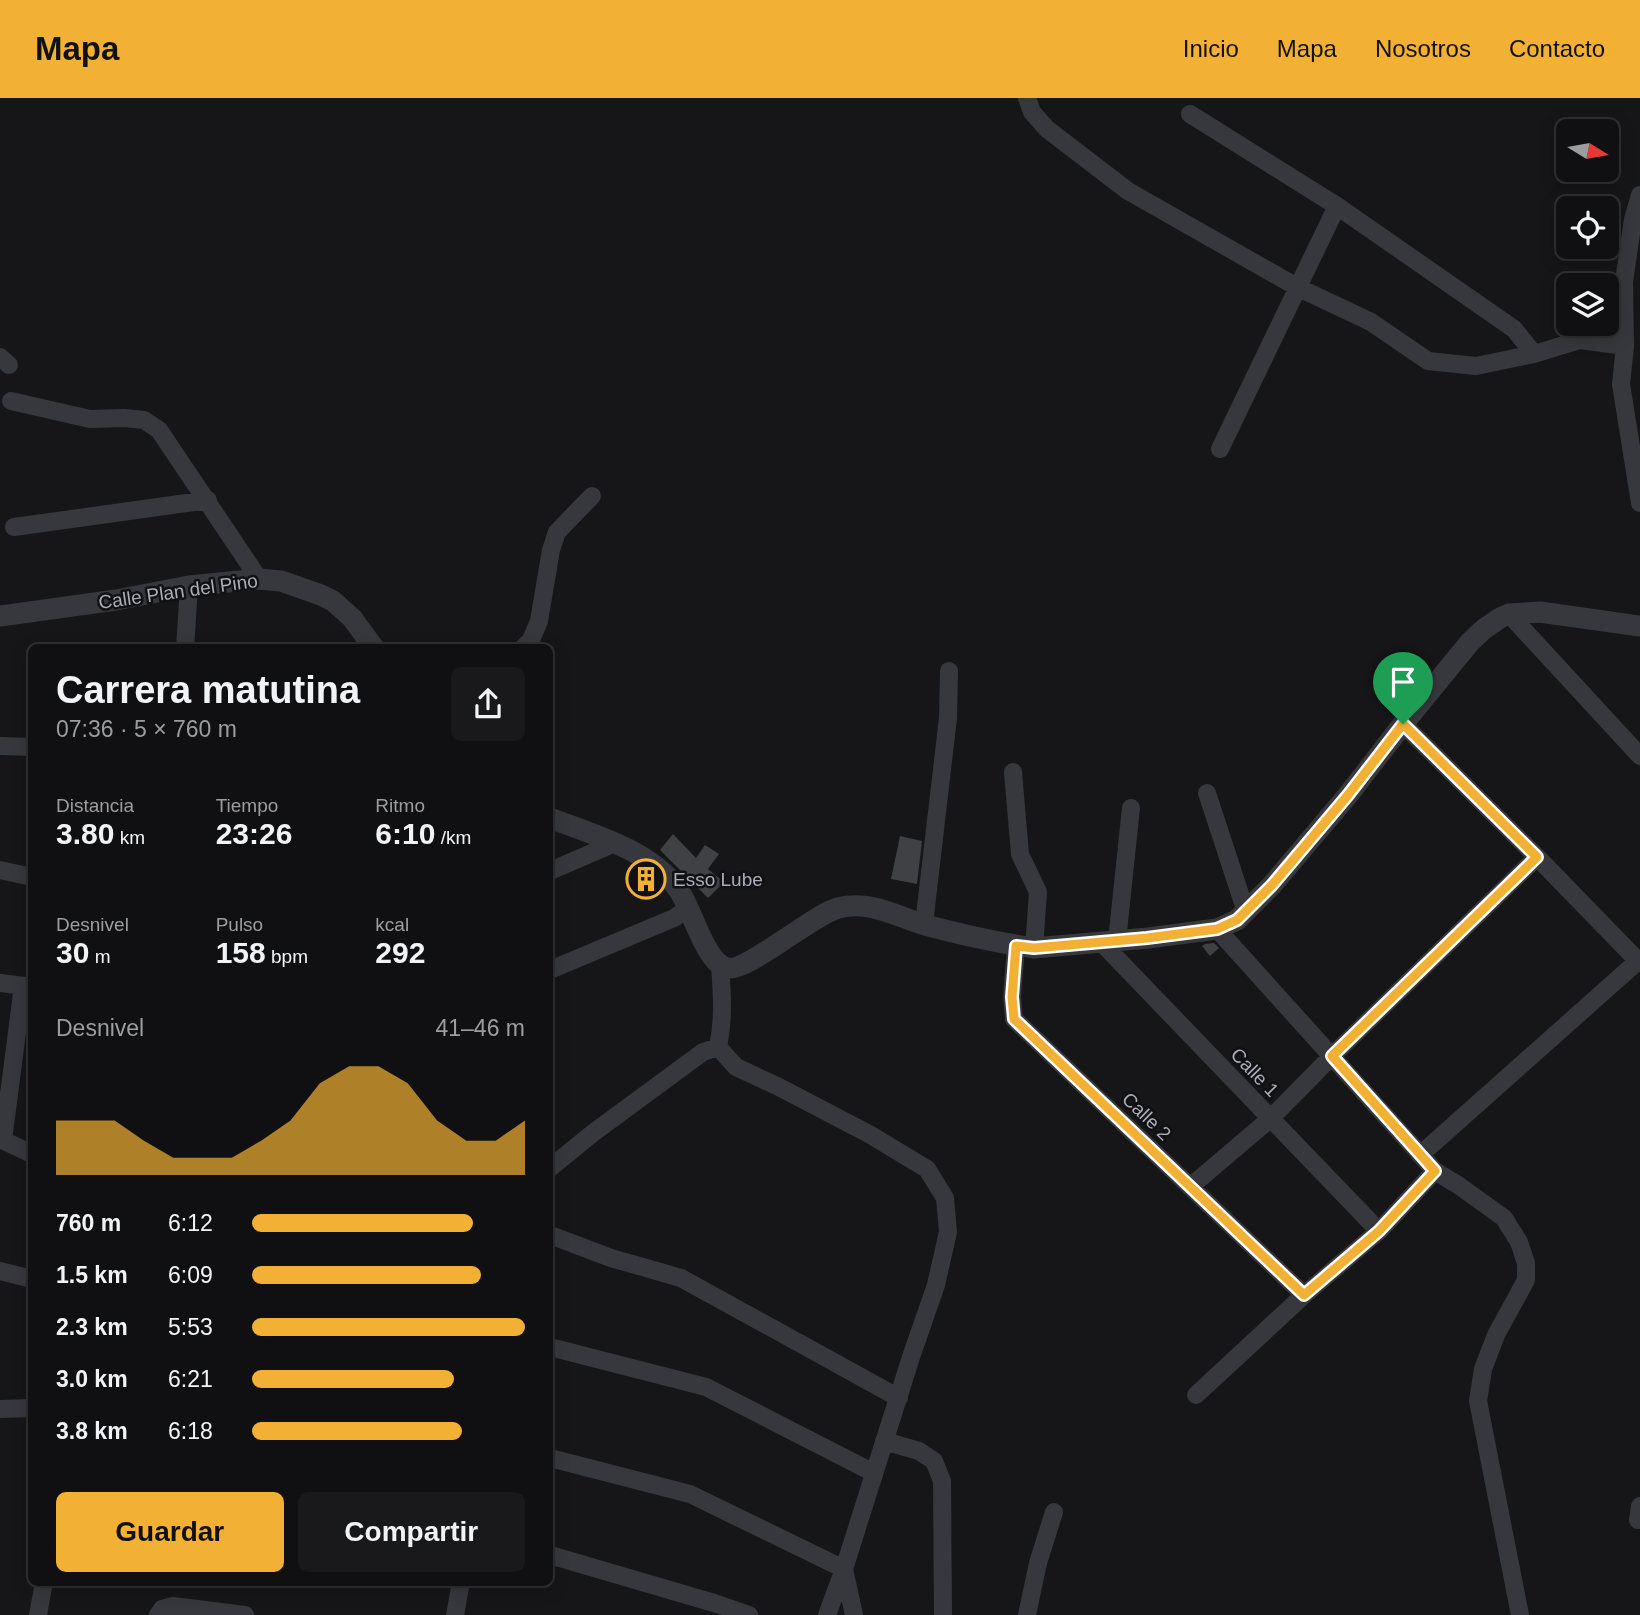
<!DOCTYPE html>
<html lang="es">
<meta charset="utf-8">
<style>
:root{--surface:#101012;--page:#19191b;--text:#f1f3f6;--muted:#9c9d9f;--line:#303032;--accent:#f2b134}
body{margin:0;font-family:Arial,sans-serif;background:var(--page);color:var(--text);height:100vh;display:flex;flex-direction:column;font-size:26px;white-space:nowrap}
*{box-sizing:border-box;margin:0}
p{font-size:23px;color:var(--muted)}
.icon{flex:none;width:38px;height:38px;fill:none;stroke:currentColor;stroke-width:2;stroke-linecap:round;stroke-linejoin:round}
.map{position:relative;flex:1;overflow:hidden}
.details{position:absolute;left:28px;top:546px;width:525px;height:942px;display:flex;flex-direction:column;background:var(--surface);border-radius:10px;box-shadow:0 4px 18px #0003,0 0 0 2px var(--line)}
.details>*{flex:none}
.needle{width:46px;rotate:101deg}
.tools{position:absolute;left:1556px;top:21px;display:grid;gap:14px}
.tools a{display:grid;place-items:center;width:63px;height:63px;border-radius:10px;background:var(--surface);box-shadow:0 4px 18px #0003,0 0 0 2px var(--line);font-size:35px}
.pin{position:absolute;display:grid;place-items:center;width:60px;height:60px;color:#fff;margin:-72px -30px;border-radius:50% 50% 50% 0;rotate:-45deg;box-shadow:0 0 7px #0007}
.pin .icon{rotate:45deg}
.round{display:grid;place-items:center;flex:none;width:74px;height:74px;border-radius:10px;background:var(--page)}
.overview{display:flex;align-items:center;justify-content:space-between;height:119px;padding:0 28px}
h1{font-size:38px;font-weight:700;line-height:52px}
.figures{display:grid;grid-template-columns:repeat(3,1fr);gap:10px;height:119px;padding:7px 28px}
.figures div{display:grid;align-content:center}
.figures b{font-size:30px;font-weight:700}
.figures small{font-size:19px;font-weight:400}
.figures p{font-size:19px}
.chart{height:196px;padding:14px 28px}
.chart p{display:flex;justify-content:space-between}
.chart svg{width:100%;height:126px;margin-top:7px;fill:var(--accent);opacity:.7}
.button{display:flex;gap:14px;margin-top:auto;padding:14px 28px}
.button a{flex:1;height:80px;border-radius:10px;background:var(--accent);color:#111;font-size:28px;font-weight:700;line-height:80px;text-align:center}
.button a+a{background:var(--page);color:var(--text)}
ul{padding:0 28px;list-style:none;font-size:23px}
li{display:grid;grid-template-columns:112px 84px 1fr;align-items:center;height:52px}
li i{height:18px;border-radius:9px;background:var(--accent)}
header{display:flex;align-items:center;gap:42px;box-sizing:border-box;height:98px;padding:0 35px;background:var(--accent);color:#111}
header strong{font-size:33px}
nav{display:flex;gap:38px;margin-inline-start:auto;font-size:24px}
.map>svg:first-child{display:block}
</style>
<header>
<strong>Mapa</strong>
<nav><a>Inicio</a><a>Mapa</a><a>Nosotros</a><a>Contacto</a></nav>
</header>
<div class="map">
<svg width="1640" height="1517" viewBox="0 0 1640 1517">
<rect width="100%" height="100%" fill="#161618"/>
<path fill="#404145" d="M673,736L696,760L705,747L719,756L708,771L724,784L708,800L660,752Z
M900,738L922,743L917,786L891,781Z
M638,772L644,776L659,789L644,794L634,775Z
M1214,845L1219,850L1210,858L1202,848L1205,846Z"/>
<g fill="none" stroke-linecap="round" stroke-linejoin="round">
<path stroke="#37383d" stroke-width="18" d="M1027,0L1032,14L1047,31L1128,93L1297,189L1371,224L1428,263L1476,268L1534,256L1580,242L1625,248
M1190,16L1337,108L1514,231L1534,256
M1640,97L1633,121L1624,184L1625,248L1621,286L1640,405
M0,259L9,267
M11,303L90,321L124,320L144,322L159,332L259,481
M1220,351L1337,108
M14,429L208,402
M1509,516L1640,658
M185,550L189,488
M523,550L531,542L539,523L551,452L557,434L592,398
M1403,626L1537,759L1640,865
M0,648L32,649
M1013,674L1020,756L1038,794L1034,850
M1207,695L1246,814
M0,772L32,779
M550,773L615,745
M924,826L948,620L949,573
M1217,831L1435,1073L1458,1087L1504,1120L1519,1144L1526,1165V1182L1496,1237L1483,1271L1478,1303L1520,1517
M1117,843L1131,710
M1101,844L1379,1133
M1016,848L1012,899L1014,921L1304,1197
M720,867C722,895 724,921 718,949L736,969L777,988L869,1036L927,1071L945,1100L948,1134L936,1187L911,1259L844,1471L827,1517
M550,872L674,820L689,810
M0,885L32,889
M0,1041L32,1056
M3,1042L23,888
M1420,1057L1638,863
M550,1070L593,1035L703,954L718,949
M1190,1089L1271,1020L1332,958L1537,759
M550,1137L611,1160L681,1180L899,1300
M0,1173L32,1181
M550,1249L706,1289L874,1375
M1196,1297L1304,1197L1379,1133L1435,1073
M0,1311L32,1310
M884,1343L919,1353L934,1363L942,1383L943,1517
M550,1360L690,1396L844,1471L854,1517
M1638,1422L1640,1408
M550,1457L714,1505L749,1517
M38,1517L44,1484
M158,1517L162,1511L173,1508L245,1517
M455,1517L461,1484
M1027,1517L1038,1465L1054,1414"/>
<path stroke="#37383d" stroke-width="21" d="M0,518L116,502L189,488L259,481L281,483L321,497L333,503L352,520L374,550
M550,720C593,737 649,751 678,791C692,810 705,865 727,870C746,875 812,817 838,810C870,802 896,818 925,827C959,836 999,845 1034,850L1148,840L1217,831L1237,822L1272,787L1348,697L1403,626L1470,544L1484,531L1500,520L1509,516L1540,514L1640,528"/>
</g>
<g fill="none" stroke-linecap="round" stroke-linejoin="round">
<g stroke="#fff" stroke-width="14">
<path id="route" d="M1403,626L1537,759L1332,958L1435,1073L1379,1133L1304,1197L1014,921L1012,899L1016,848L1034,850L1147,840L1217,831L1237,822L1272,787L1348,697Z"/>
</g>
<use href="#route" stroke="#f2b134" stroke-width="9"/>
</g>
<defs>
<g id="building-ring" transform="scale(2.0125)"><circle r="9.5" fill="#111113" stroke="#f2b134" stroke-width="1.5"/><path d="M-4-6H4V6H1V3H-1V6H-4ZM-2.5-4.3h1.7v1.8h-1.7ZM.8-4.3h1.7v1.8H.8ZM-2.5-1h1.7V.8h-1.7ZM.8-1h1.7V.8H.8Z" fill="#f2b134"/></g>
</defs>
<g fill-rule="evenodd">
<use href="#building-ring" x="646" y="781"/>
</g>
<g text-anchor="middle" stroke-width="5" stroke-linejoin="round" paint-order="stroke">
<g font-size="19" fill="#a8adb8" stroke="#111113">
<text transform="translate(178 493) rotate(-8)" y="7">Calle Plan del Pino</text>
<text transform="translate(1255 974) rotate(46)" y="7">Calle 1</text>
<text transform="translate(1147 1018) rotate(44)" y="7">Calle 2</text>
</g>
<g font-size="19" fill="#a8adb8" stroke="#111113" text-anchor="start">
<text x="673" y="788">Esso Lube</text>
</g>
</g>
</svg>
<div class="tools">
<a><svg class="needle" viewBox="-14 -14 28 28"><path d="M0-13l5 13h-10z" fill="#e53935"/><path d="M0 13l5-13h-10z" fill="#9c9d9f"/></svg></a>
<a><svg class="icon" aria-label="locate" viewBox="0 0 24 24"><circle cx="12" cy="12" r="6"/><path d="M12 2v4M12 18v4M2 12h4M18 12h4"/></svg></a>
<a><svg class="icon" aria-label="layers" viewBox="0 0 24 24"><path d="M12 4l9 5-9 5-9-5zM3 14l9 5 9-5"/></svg></a>
</div>
<div class="pin" style="left:1403px;top:626px;background:#1e9e55"><svg class="icon" aria-label="arrive" viewBox="0 0 24 24"><path d="M6 21V4h12l-3 4 3 4H6"/></svg></div>
<section class="details">
<div class="overview"><div><h1>Carrera matutina</h1><p>07:36 · 5 × 760 m</p></div><a class="round"><svg class="icon" aria-label="share" viewBox="0 0 24 24"><path d="M12 15V3M7 8l5-5 5 5M5 13v7h14v-7"/></svg></a></div>
<div class="figures">
<div><p>Distancia</p><b>3.80<small> km</small></b></div>
<div><p>Tiempo</p><b>23:26</b></div>
<div><p>Ritmo</p><b>6:10<small> /km</small></b></div>
</div>
<div class="figures">
<div><p>Desnivel</p><b>30<small> m</small></b></div>
<div><p>Pulso</p><b>158<small> bpm</small></b></div>
<div><p>kcal</p><b>292</b></div>
</div>
<div class="chart"><p><span>Desnivel</span>41–46 m</p>
<svg viewBox="0 0 160 44" preserveAspectRatio="none"><path d="M0 44V25L10 25L20 25L30 32L40 38L50 38L60 38L70 32L80 25L90 12L100 6L110 6L120 12L130 25L140 32L150 32L160 25V44z"/></svg>
</div>
<ul>
<li><b>760 m</b>6:12<i style="width:81%"></i></li>
<li><b>1.5 km</b>6:09<i style="width:84%"></i></li>
<li><b>2.3 km</b>5:53<i style="width:100%"></i></li>
<li><b>3.0 km</b>6:21<i style="width:74%"></i></li>
<li><b>3.8 km</b>6:18<i style="width:77%"></i></li>
</ul>
<div class="button"><a>Guardar</a><a>Compartir</a></div>
</section>
</div>
